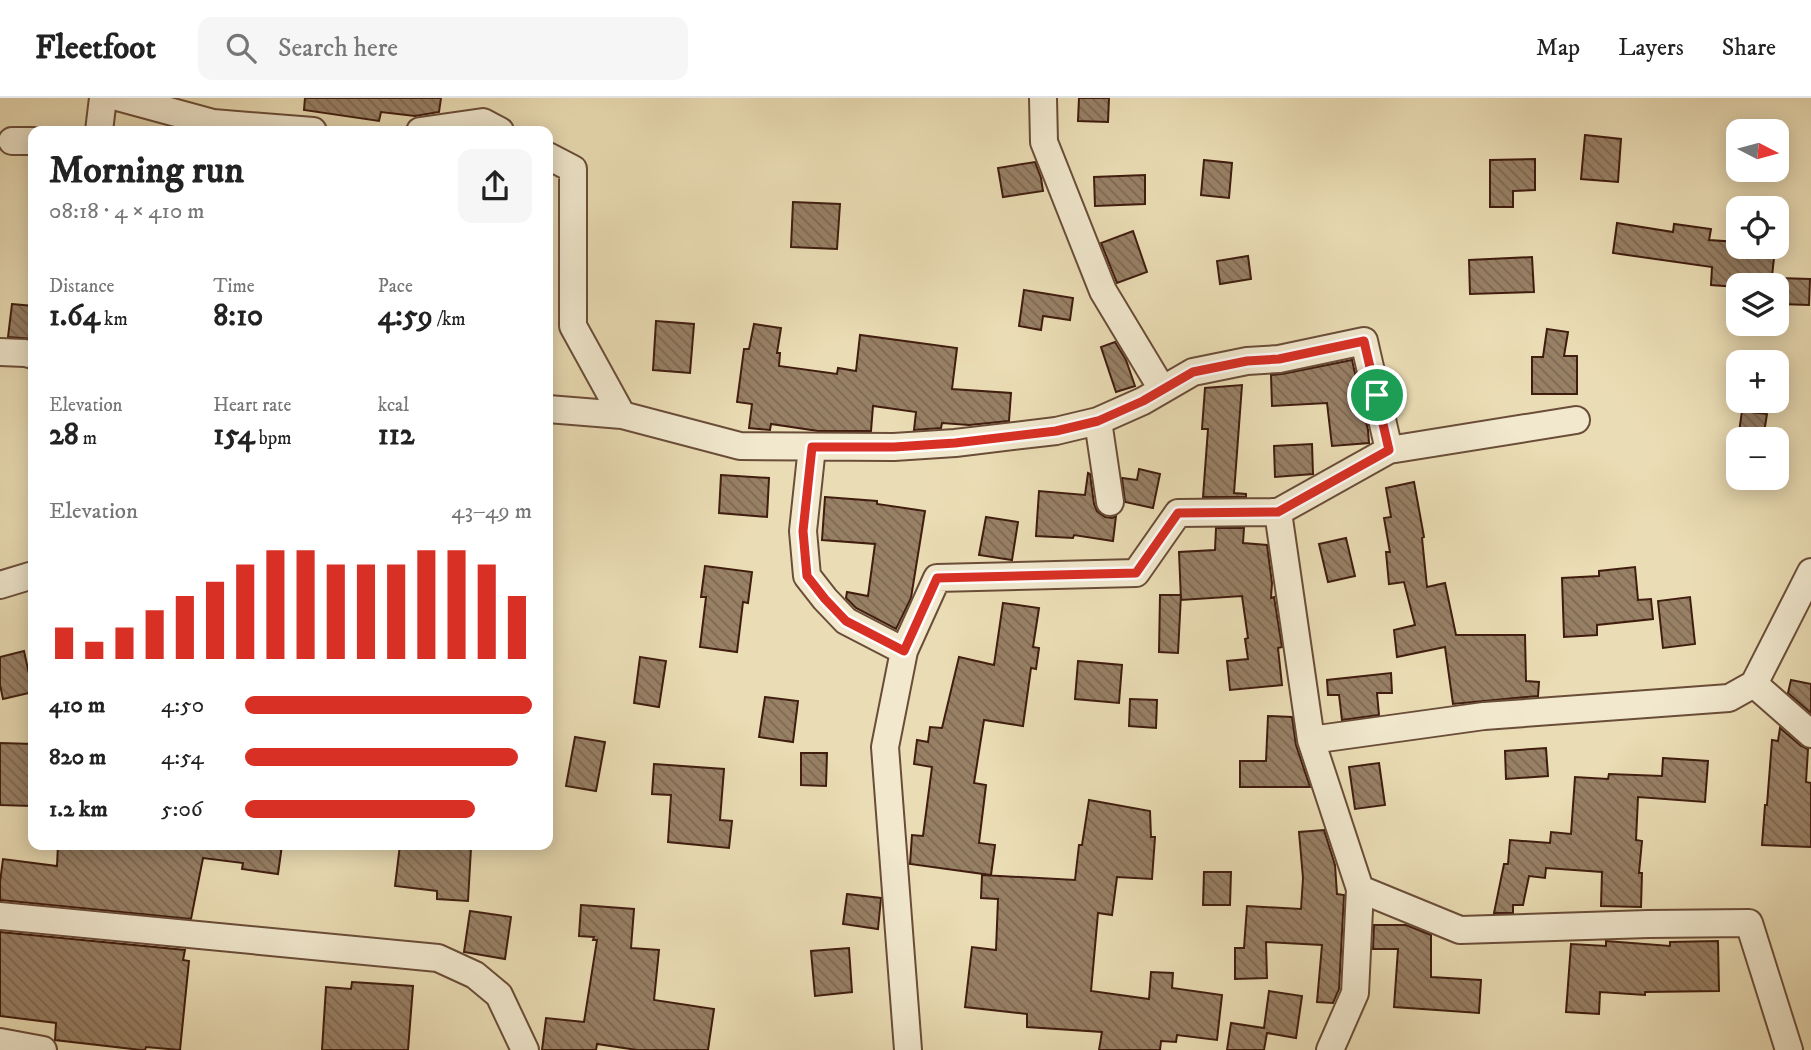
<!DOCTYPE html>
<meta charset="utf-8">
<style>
:root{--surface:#fff;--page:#f6f6f6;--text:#222;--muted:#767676;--line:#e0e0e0;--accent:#d93025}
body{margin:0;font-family:"IM FELL DW Pica",serif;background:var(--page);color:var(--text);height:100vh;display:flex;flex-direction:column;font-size:26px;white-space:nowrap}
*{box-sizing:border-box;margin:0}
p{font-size:23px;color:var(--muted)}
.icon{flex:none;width:38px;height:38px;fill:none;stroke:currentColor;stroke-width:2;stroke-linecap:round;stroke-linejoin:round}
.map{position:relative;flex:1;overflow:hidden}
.drawer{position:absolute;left:28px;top:28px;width:525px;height:724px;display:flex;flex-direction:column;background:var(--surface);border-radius:14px;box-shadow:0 4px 18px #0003}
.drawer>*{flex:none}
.needle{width:46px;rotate:96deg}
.controls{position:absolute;left:1726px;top:21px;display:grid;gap:14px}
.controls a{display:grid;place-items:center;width:63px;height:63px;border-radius:14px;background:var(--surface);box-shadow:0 4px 18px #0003;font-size:35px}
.pin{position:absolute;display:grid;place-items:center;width:60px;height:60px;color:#fff;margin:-30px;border:4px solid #fff;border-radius:50%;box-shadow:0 2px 7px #0007}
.round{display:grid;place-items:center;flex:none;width:74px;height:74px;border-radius:14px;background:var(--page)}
.headline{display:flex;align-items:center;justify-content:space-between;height:119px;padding:0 21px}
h1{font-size:38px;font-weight:700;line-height:52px}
.figures{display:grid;grid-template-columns:repeat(3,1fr);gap:10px;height:119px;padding:7px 21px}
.figures div{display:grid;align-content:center}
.figures b{font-size:30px;font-weight:700}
.figures small{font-size:19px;font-weight:400}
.figures p{font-size:19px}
.chart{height:196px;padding:14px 21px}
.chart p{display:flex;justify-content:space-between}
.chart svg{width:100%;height:126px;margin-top:7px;stroke:var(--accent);stroke-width:6}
ul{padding:0 21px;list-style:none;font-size:23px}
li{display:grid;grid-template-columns:112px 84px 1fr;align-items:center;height:52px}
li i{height:18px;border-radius:9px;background:var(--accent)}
header{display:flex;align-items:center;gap:42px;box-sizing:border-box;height:98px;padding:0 35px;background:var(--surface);border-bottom:2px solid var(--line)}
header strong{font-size:33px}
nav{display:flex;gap:38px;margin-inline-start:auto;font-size:24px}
.search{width:490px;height:63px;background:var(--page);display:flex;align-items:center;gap:18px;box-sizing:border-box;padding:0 24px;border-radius:14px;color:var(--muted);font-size:26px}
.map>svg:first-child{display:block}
</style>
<header>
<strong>Fleetfoot</strong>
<div class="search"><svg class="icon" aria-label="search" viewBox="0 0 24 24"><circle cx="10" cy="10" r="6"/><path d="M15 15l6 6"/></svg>Search here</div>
<nav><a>Map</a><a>Layers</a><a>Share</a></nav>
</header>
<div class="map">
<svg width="1811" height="952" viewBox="0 0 1811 952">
<defs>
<pattern id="building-back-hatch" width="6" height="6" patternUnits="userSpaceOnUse" patternTransform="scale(1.75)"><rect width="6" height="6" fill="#988065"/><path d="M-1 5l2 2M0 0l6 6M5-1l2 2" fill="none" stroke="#7d6852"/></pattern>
</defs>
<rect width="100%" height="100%" fill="#eadcb4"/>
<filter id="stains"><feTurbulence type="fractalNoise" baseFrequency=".00286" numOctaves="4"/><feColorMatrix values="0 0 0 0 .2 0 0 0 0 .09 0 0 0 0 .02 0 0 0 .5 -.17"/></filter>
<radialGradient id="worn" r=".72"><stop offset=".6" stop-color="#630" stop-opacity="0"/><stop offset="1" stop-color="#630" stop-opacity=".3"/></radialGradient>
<path fill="url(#building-back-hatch)" stroke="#401d0f" stroke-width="2" d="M305,0H441L439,14L415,18L381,14L379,23L304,12Z
M1079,0H1109L1108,24L1078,23Z
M1585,37L1621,41L1618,84L1581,81Z
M1535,61V92L1513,93V109H1490V62Z
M1204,62L1232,65L1229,100L1201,97Z
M1035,64L1041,80L1043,93L1003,99L998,70Z
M1145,77V106L1095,108L1094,79Z
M793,104L840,106L837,151L791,149Z
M1617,125L1673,134L1674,126L1711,131L1709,142L1738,144V149L1775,151L1771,187H1737V189L1711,187L1712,169L1613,155Z
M1133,133L1147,174L1117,185L1101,145Z
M1248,158L1251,181L1220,186L1217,163Z
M1532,159L1534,194L1470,196L1469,162Z
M1776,180L1810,181L1809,207L1776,206Z
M1024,192L1073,200L1070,222L1043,218L1041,232L1019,228Z
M12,206L33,208V241L8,239Z
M656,223L694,226L690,275L653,272Z
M754,226L781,230L777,255H780L779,268L837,276L838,270L856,273L860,237L957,250L952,291L1011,295L1009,323L969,327L942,325L941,330L914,332L916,314L873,308L871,333H818L771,326L770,332L749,330L752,306L737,304L744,251H749Z
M1547,231L1568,234L1564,258H1577V296H1532V259H1543Z
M1115,244L1126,262L1135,288L1116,294L1101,249Z
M1352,262L1368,332L1369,345L1332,348L1327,305L1272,308L1271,277L1282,276Z
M1242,287L1234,395L1246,396V399H1203L1208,331H1202L1205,290Z
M1742,313L1767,316L1763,341H1738Z
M1312,346L1313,376L1275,379L1274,348Z
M1139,371L1160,376L1153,410L1125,404L1122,380L1137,382Z
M1088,375L1090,376L1094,406L1097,413L1105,419L1112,420L1116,418L1113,443L1074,437L1073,440L1036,438L1039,393L1085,397Z
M721,377L769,380L767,419L719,415Z
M1414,384L1424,439L1422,440L1427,489L1445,485L1456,537H1525L1526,583L1539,584L1538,598L1453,606L1445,549L1397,559L1394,532L1415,527L1404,484L1389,486L1386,454H1390L1384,420L1391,419L1386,390Z
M825,399L877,403V406L925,413L911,500L896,531L856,510L846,500L847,494L868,498L875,446L822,442Z
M986,419L1018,424L1012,462L979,457Z
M1216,430H1244L1243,445L1267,447L1272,485L1271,500L1274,499L1282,549L1278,550L1282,587L1230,592L1227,563L1248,561L1245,541L1248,540L1242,498L1181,502L1179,454L1215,452Z
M1346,440L1355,478L1328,484L1319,446Z
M705,468L752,474L748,505L743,504L737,554L700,549L706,499H701Z
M1635,469L1638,502L1651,501L1653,521L1597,527V537L1564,539L1562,480L1599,478V473Z
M1160,497H1181L1178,555L1159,554Z
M1690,499L1695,546L1663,550L1658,503Z
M1003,505L1039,510L1033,549L1039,550L1036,571L1031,570L1023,628L984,622L974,685L986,687L979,745L995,747L991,777L910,766L912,737L923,738L932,669L914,666L917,642L928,644L930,629L942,630L959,559L994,567Z
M24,553L33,594L3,601L0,587V559Z
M640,559L666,563L659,609L634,605Z
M1078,563L1122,567L1119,605L1075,601Z
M1391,575L1392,595H1377L1379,617L1342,622L1339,597H1328L1327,582Z
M1791,582L1811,586V615L1788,595Z
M765,599L798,603L793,644L759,639Z
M1130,601L1157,602L1156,630L1129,628Z
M1268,618L1292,619L1296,647L1310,689H1240V663H1266Z
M1780,630L1801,648L1808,651L1806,684L1811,685V749L1762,747L1765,707H1767L1772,642L1778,643Z
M575,639L605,644L596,693L566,688Z
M0,645L33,646L31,708L0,707Z
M1546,650L1548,678L1506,681L1505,653Z
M801,655H827L826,688L801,687Z
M1663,660L1708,663L1705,704L1638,699L1636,742L1642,743L1639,775H1642L1641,809L1601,808L1602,774L1546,770L1545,780L1529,778L1523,807H1513V815H1494L1504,766H1508L1510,742L1550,745L1551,734L1571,736L1575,679L1608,681L1609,676L1662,678Z
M1379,665L1385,707L1355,711L1349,669Z
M654,666L724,671L720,722L732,723L729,750L668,744L671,697L652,696Z
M1089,702L1150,713L1151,739H1155L1152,781L1117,779L1112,817L1098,815L1091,893L1149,901L1151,874L1173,875L1172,890L1222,897L1217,942L1177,937L1176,944L1161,943L1160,952H1099L1102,934L1027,929V916L965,909L972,849L996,852L998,801L981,800L982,777L1075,782L1079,747H1082Z
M1324,732L1335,767L1337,796L1344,797L1339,891L1333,905L1317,904L1322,847L1266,844L1267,880L1235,881V850H1244L1247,808L1301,811L1303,780L1299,734Z
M58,747H282L278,776L242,771L243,765L203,760L191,821L0,802V784L3,761L57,768Z
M400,747L471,750L468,803L437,801V793L395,788Z
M1204,774H1231L1230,807H1203Z
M847,796L881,800L878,831L843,826Z
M581,807L634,811L631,850L659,852L654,902L714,911L708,952H637L597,946L596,952H542L546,920L584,924L597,842H593L594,839L579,838Z
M470,813L511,819L505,861L464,854Z
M1374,827H1406L1431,837V879L1481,882L1479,915L1394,909L1398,851H1373Z
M0,834L185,852L183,862L189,863L180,952L146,949L145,952H141L55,942L56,925L0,918Z
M1606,843L1670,848V844L1718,843L1719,893L1645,894V897L1600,894L1599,916L1566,914L1571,846L1606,848Z
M849,850L852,894L815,898L811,853Z
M352,884L413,888L408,952H322L326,889L351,891Z
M1269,893L1302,898L1296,940L1267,935L1264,952H1227L1231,925L1264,930Z"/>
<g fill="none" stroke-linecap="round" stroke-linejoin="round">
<g stroke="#6a4d38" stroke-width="30">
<path id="minor" d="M121,0L213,25L313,33
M1043,0L1044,44L1103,193L1162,291
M99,33L103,0
M420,33L483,24L500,33
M12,43H33
M548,58L573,71V228L622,317L740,348L894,349L955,345L1056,333L1098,323L1143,303L1193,274L1247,263L1279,261L1364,243L1389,352L1278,414L1311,642L1360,791L1460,832L1648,826L1749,825L1789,952
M0,254L25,255L33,257
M548,311L622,317
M1098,323L1110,404
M812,349L803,433L807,478L825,501L846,523L904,553
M1389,352L1576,322
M0,487L33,477
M1754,586L1811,636
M1311,642L1484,618L1729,600L1754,586L1811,474
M0,818L438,860L475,877L499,897L525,952
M0,944L43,952
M908,952L885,649L904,553L937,480L1136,475L1178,415L1278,414
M1330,952L1355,895L1360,791"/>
</g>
<use href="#minor" stroke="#f1e8ce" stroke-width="26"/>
</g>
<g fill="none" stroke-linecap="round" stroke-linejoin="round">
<g stroke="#fff" stroke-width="14">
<path id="route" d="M1364,243L1389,352L1278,414L1178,415L1136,475L937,480L904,553L846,523L825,501L807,478L803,433L812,349H894L955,345L1056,333L1098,323L1143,303L1193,274L1247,263L1279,261Z"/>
</g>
<use href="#route" stroke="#d93025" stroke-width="9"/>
</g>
<rect width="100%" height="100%" filter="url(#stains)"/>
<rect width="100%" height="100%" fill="url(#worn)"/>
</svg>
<div class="controls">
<a><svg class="needle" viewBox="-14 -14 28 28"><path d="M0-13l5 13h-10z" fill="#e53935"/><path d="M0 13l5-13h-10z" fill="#767676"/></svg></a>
<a><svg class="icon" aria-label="locate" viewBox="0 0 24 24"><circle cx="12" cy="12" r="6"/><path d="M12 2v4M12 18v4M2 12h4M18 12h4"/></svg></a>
<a><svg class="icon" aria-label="layers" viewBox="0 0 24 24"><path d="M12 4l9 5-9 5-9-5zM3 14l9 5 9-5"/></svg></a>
<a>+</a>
<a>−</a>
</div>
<div class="pin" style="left:1377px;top:297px;background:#1e9e55"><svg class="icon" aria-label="arrive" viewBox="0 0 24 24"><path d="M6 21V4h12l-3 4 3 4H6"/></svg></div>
<section class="drawer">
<div class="headline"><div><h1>Morning run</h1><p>08:18 · 4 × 410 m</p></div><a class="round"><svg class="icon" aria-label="share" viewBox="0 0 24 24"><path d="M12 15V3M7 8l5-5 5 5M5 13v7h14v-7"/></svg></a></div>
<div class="figures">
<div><p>Distance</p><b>1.64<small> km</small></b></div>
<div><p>Time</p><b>8:10</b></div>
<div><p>Pace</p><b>4:59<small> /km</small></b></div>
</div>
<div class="figures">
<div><p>Elevation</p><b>28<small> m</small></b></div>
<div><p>Heart rate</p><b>154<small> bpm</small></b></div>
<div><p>kcal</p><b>112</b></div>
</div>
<div class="chart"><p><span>Elevation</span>43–49 m</p>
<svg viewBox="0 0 160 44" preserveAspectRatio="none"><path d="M5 44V33M15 44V38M25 44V33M35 44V27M45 44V22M55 44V17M65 44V11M75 44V6M85 44V6M95 44V11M105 44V11M115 44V11M125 44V6M135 44V6M145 44V11M155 44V22"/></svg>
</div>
<ul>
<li><b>410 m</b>4:50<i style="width:100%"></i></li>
<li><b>820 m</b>4:54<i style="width:95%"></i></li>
<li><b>1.2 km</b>5:06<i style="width:80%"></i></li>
</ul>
</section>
</div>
